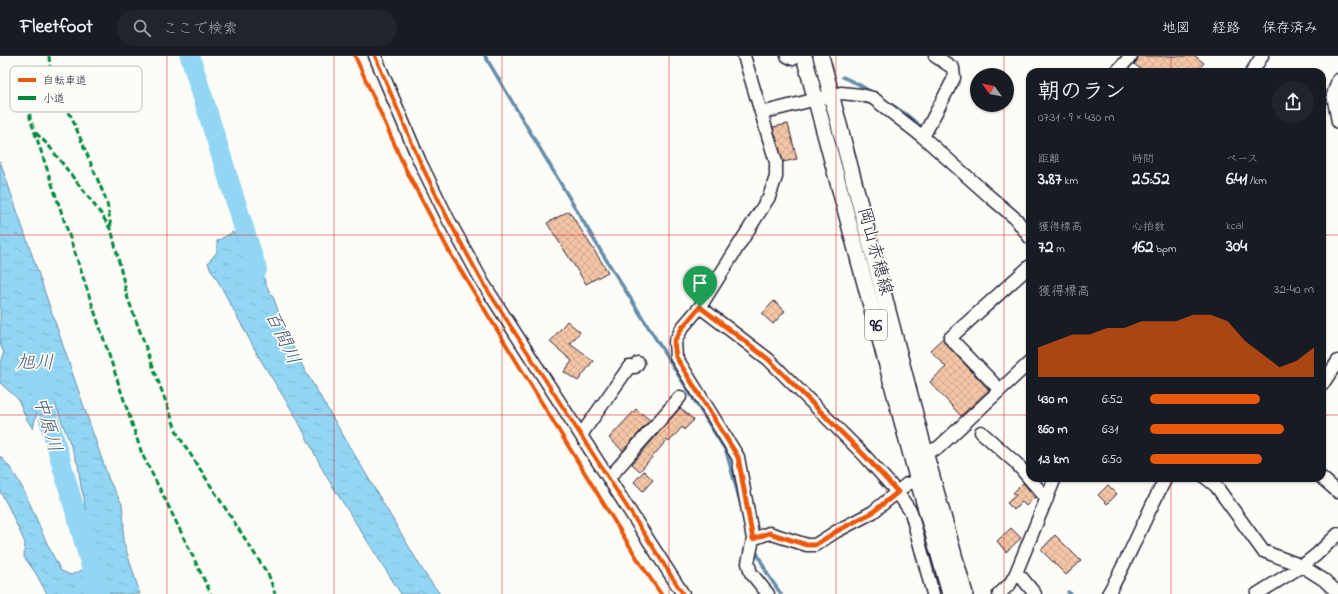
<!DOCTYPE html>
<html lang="ja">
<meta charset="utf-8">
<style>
:root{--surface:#171b24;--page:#20242c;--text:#f1f3f6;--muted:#9ea1a6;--line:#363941;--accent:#ea580c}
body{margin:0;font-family:"Indie Flower","Klee One",sans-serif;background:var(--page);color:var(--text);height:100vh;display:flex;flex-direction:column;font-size:15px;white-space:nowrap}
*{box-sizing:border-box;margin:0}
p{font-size:13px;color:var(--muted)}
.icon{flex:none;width:22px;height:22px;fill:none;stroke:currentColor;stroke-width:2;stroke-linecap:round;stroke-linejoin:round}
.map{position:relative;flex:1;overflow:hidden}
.sheet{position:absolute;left:1026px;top:12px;width:300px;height:414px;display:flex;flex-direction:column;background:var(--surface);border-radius:12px;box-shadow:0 1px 3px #0004}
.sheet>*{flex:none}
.needle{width:26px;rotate:303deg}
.tools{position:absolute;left:970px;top:12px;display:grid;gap:8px}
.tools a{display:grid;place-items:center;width:44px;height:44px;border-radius:50%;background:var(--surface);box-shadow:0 1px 3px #0004;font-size:20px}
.pin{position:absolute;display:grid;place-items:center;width:34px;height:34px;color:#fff;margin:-41px -17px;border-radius:50% 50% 50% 0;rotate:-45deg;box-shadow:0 0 4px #0007}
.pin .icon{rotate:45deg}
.round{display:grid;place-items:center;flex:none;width:42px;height:42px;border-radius:21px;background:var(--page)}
.summary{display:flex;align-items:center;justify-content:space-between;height:68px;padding:0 12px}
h1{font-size:22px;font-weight:700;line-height:30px}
.metrics{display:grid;grid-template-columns:repeat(3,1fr);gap:6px;height:68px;padding:4px 12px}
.metrics div{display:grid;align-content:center}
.metrics b{font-size:17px;font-weight:700}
.metrics small{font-size:11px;font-weight:400}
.metrics p{font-size:11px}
.chart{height:112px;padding:8px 12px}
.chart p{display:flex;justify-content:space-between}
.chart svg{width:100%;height:72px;margin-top:4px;fill:var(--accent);opacity:.7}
ul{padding:0 12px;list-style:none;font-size:13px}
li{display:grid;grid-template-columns:64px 48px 1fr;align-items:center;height:30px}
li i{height:10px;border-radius:5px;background:var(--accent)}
header{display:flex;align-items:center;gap:24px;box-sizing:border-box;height:56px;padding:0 20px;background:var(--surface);border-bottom:1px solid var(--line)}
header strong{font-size:19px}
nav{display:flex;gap:22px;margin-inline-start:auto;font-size:14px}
.search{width:280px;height:36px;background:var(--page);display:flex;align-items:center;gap:10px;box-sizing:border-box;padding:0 14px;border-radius:22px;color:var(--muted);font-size:15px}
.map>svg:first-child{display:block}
</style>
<header>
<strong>Fleetfoot</strong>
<div class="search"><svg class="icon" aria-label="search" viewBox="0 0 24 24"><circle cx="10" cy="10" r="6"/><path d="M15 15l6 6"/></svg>ここで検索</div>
<nav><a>地図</a><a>経路</a><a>保存済み</a></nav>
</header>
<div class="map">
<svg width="1338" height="538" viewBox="0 0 1338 538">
<defs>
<pattern id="water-ripples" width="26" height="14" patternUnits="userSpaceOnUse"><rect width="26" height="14" fill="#92d6f4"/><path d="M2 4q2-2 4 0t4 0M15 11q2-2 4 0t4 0" fill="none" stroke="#7eb7d2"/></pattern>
<pattern id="building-cross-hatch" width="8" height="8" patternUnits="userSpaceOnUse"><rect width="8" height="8" fill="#f5c5a5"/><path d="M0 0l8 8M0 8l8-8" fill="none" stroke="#d2a98f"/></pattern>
</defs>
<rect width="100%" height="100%" fill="#fdfcf7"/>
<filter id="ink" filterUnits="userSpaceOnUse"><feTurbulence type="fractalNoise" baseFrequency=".025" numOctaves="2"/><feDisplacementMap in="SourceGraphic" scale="8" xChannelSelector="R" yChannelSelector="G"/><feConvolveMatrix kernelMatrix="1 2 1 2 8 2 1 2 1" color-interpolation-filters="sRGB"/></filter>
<g filter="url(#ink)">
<path fill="url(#water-ripples)" stroke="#658eaa" d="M0,105L109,424L122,448L124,468L123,484L140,538H47L35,516L24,501L25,487L8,450L0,435V400C18,418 27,441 37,464C44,482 52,498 61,515L71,519L84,513L87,477L84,442L81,431L78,409L55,347L48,336H43L40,341L33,373L26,362L18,343L0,327V311L4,297L0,288Z
M233,176L242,188L253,187L266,229L274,243L285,275L304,313L425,518L440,538H401L326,420L296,361L260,303L219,227L210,212L208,207L217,196V185Z"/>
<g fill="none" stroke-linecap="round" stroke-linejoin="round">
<path stroke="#658eaa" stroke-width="3.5" d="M485,0L602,197L726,395L741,449
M843,21L858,28L873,37
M889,47L907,59L919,69
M755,493L768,519L781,538
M1068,536L1071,538"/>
<path stroke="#92d6f4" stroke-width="20" d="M190,0L257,214
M34,312L99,538"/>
</g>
<path fill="url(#building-cross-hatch)" stroke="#22223b" d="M1138,0H1195L1204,7L1196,16H1144L1134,8L1137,5Z
M788,68L797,103L783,106L773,71Z
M569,155L608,216L586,228L547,167Z
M774,245L785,255L773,268L762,258Z
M567,265L580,276L570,288L593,305L578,325L564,316L572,305L550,286Z
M943,282L945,287L989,334L961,360L930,326L946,311L930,294Z
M680,352L694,364L684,374L682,371L669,386L667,384L640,415L632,408Z
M636,353L650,364L623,395L609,382Z
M644,415L653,424L643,435L634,426Z
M1023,427L1035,441L1026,450L1022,446L1014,454L1007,447L1016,439L1013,437Z
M1108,429L1117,438L1107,448L1098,439Z
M1011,472L1021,482L1006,496L997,485Z
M1055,479L1081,505L1066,519L1041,494Z"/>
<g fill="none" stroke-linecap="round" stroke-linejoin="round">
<g stroke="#22223b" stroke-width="15">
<path id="minor" d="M375,0L420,106L448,163L483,227L683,538
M744,0L776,106V121L769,141L700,251L682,272L675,286L676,301L738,401L753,483L748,507L751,517L768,538
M787,0L793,3
M1116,16L1131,0
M1252,16L1262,0
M1338,24L1333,39L1338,66
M761,57L841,37L861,39L873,42L923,81L989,140L1016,163L1030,182
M923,81L954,22L953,12L935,0
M700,251L768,303L865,400L897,436L911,456L933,538
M1322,329L1338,305
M1000,334L950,282L1030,210
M981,376L1016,407L1047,443
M581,379L629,311H635L638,307
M925,396L938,392L1030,306
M609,422L680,341
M1206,422L1216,430L1263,495L1302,510L1324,524L1338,537
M1322,422L1338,436
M753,483L769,477L807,489H815L837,475L873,456L907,428L918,425
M1016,517L1022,522L1035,538
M999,538L1010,528L1016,517L1055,422
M1108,538C1130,501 1145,460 1166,422
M1257,538L1302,510L1316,499L1338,478"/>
</g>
<g stroke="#22223b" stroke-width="18">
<path id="major" d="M804,0L918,425L950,538
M821,0L925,396L965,538"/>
</g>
<use href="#minor" stroke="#fdfcf7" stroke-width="12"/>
<use href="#major" stroke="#fdfcf7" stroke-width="15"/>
<path stroke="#00873e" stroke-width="3" stroke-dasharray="6 3" stroke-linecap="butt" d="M49,0L52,41L71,60L107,146L111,171
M28,31L30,62L142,398L164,441L211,538
M36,77L49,90L102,159L112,176L127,240L178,379L269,520L275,538"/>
<g stroke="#fdfcf7" stroke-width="6">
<path id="cycleway" d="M355,0L406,114L450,197L640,507L661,538
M375,0L420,106L448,163L483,227L683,538"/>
</g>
<use href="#cycleway" stroke="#e8590c" stroke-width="4"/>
</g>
</g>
<g fill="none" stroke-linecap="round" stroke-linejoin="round" filter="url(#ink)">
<g stroke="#fff" stroke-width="8">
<path id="route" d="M700,251L768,303L865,400L898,436L873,456L837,475L815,489H807L769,477L753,483L738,401L676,301L674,286L682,272Z"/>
</g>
<use href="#route" stroke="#ea580c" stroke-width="5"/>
</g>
<path fill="none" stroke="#d62828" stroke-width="1" stroke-opacity="0.55" d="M167,0V538M334,0V538M502,0V538M669,0V538M836,0V538M1004,0V19M1171,0V16M1004,49V538M0,179H1030M1322,179H1338M0,359H1030M1322,359H1338M1171,422V538"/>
<g text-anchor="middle" stroke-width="3.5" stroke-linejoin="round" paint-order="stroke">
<rect fill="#fdfcf7" stroke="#646373" stroke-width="1" x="865" y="254" width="22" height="30" rx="3"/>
<g font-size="17" font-weight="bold" fill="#22223b">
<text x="876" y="275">96</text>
</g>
<g font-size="18" fill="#22223b" stroke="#fdfcf7">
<text transform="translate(876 195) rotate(75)" y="6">岡山赤穂線</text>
</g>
<g font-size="19" font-style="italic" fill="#445872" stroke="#fdfcf7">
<text transform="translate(284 281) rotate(65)" y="7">百間川</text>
<text x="35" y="312">旭川</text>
<text transform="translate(49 368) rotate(74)" y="7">中原川</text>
</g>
</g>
<rect x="10" y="10" width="132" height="46" rx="6" fill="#fdfcf7" stroke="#bbbbbf" stroke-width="1"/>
<rect x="18" y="22" width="18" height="4" fill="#e8590c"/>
<rect x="18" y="40" width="18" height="4" fill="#00873e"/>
<g font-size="11" fill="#22223b">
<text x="43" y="28">自転車道</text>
<text x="43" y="46">小道</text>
</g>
</svg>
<div class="tools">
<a><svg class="needle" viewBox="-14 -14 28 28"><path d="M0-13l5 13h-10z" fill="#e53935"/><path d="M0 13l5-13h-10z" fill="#9ea1a6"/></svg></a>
</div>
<div class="pin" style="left:700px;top:251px;background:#1e9e55"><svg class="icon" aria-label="arrive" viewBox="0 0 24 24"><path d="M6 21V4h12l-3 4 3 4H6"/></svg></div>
<section class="sheet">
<div class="summary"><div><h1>朝のラン</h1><p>07:31 · 9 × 430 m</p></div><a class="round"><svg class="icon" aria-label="share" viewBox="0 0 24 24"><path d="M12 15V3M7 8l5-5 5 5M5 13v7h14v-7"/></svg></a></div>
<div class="metrics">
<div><p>距離</p><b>3.87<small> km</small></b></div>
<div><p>時間</p><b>25:52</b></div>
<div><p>ペース</p><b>6:41<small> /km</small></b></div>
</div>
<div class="metrics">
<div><p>獲得標高</p><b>72<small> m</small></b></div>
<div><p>心拍数</p><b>162<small> bpm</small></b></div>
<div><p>kcal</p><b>304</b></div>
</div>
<div class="chart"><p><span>獲得標高</span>32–40 m</p>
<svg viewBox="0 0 160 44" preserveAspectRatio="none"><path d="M0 44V26L10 22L20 18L30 18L40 14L50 14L60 10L70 10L80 10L90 6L100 6L110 10L120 22L130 30L140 38L150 34L160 26V44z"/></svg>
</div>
<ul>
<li><b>430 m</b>6:52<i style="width:67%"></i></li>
<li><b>860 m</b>6:31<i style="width:82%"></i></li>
<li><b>1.3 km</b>6:50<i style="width:68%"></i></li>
</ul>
</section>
</div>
